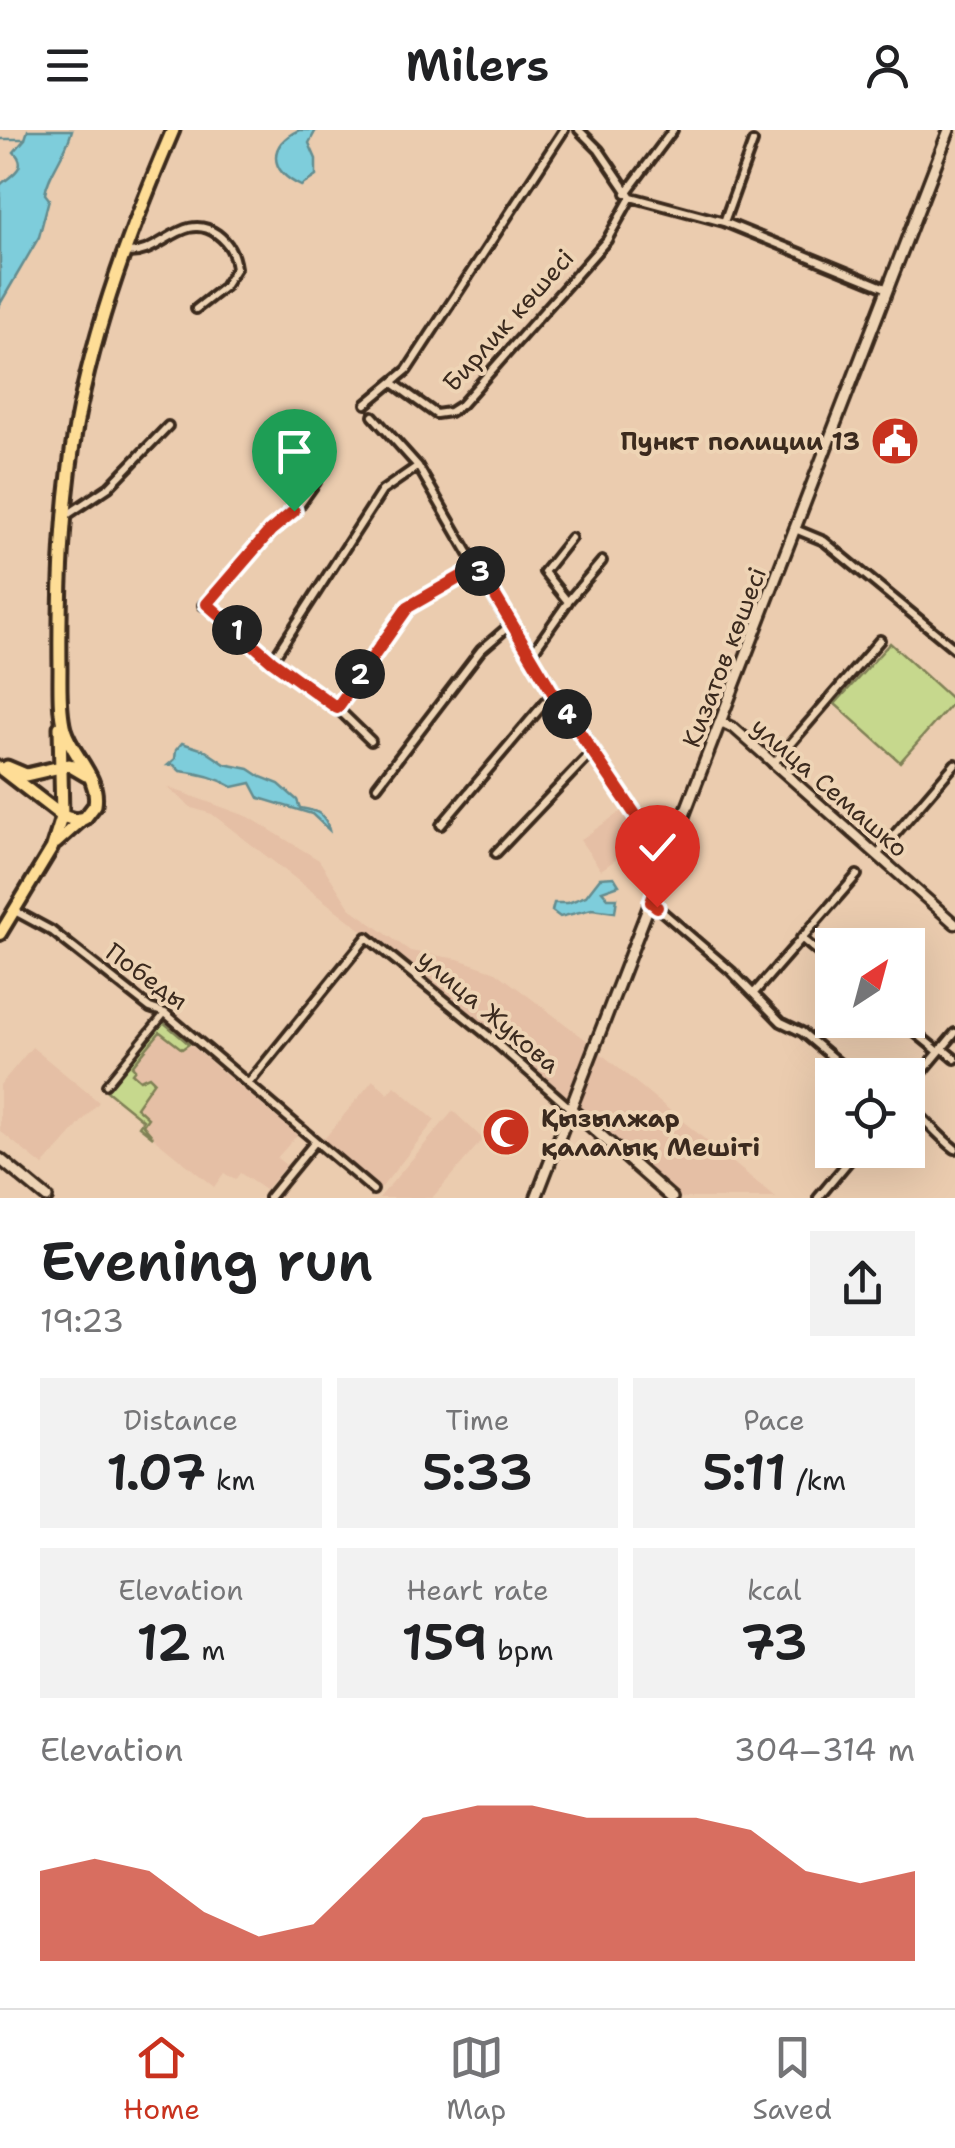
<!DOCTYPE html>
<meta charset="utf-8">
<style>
:root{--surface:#fff;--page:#f2f2f2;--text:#202124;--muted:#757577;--line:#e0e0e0;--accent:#c8321e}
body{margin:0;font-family:"Shantell Sans",sans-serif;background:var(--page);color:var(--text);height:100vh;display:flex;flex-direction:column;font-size:38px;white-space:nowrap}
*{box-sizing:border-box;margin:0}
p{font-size:32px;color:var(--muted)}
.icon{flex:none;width:55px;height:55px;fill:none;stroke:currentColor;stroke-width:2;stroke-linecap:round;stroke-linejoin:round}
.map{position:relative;height:1068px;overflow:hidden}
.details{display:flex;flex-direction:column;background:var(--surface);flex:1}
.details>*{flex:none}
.needle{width:65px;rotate:36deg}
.controls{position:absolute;left:815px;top:798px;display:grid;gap:20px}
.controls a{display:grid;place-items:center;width:110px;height:110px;border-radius:0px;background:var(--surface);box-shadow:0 10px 40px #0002;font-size:50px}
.pin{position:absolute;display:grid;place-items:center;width:85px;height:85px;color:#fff;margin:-102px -42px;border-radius:50% 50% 50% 0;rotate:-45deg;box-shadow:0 0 10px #0007}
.pin .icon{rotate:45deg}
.km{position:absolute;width:50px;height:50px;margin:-25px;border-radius:50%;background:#222;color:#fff;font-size:28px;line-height:50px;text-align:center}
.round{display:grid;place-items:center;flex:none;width:105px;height:105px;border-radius:0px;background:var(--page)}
.head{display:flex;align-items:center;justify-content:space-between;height:170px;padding:0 40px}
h1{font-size:55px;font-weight:600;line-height:75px}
.figures{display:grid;grid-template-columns:repeat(3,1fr);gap:15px;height:170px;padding:10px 40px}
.figures div{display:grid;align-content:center;border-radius:0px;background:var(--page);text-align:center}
.figures b{font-size:50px;font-weight:600}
.figures small{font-size:28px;font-weight:400}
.figures p{font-size:28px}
.chart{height:280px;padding:20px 40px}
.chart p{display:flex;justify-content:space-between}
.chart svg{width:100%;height:180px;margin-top:10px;fill:var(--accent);opacity:.7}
header{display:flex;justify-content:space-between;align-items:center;height:130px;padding:0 40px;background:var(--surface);font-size:45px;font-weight:600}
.tab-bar{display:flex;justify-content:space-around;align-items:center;height:140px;border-top:2px solid var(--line);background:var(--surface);font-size:28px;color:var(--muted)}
.tab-bar a{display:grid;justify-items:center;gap:5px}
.tab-bar .on{color:var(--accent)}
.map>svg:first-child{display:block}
</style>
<header><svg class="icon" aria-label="menu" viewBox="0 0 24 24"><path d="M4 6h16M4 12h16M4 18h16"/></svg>Milers<svg class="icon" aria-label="person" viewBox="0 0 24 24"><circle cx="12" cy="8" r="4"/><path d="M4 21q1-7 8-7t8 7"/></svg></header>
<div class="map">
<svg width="955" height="1068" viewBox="0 0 955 1068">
<rect width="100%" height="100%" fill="#ebccaf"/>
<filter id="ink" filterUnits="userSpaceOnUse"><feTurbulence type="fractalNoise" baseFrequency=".01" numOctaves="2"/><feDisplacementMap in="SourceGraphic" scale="20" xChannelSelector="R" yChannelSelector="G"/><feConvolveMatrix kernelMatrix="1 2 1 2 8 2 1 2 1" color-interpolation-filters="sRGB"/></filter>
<g filter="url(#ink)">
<path fill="#e5bfa5" d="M167,657L249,687L319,730L350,778L410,821L458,829L496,842L589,912L568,968L403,832L212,684L192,678Z
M626,678L647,708L601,740L580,710Z
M162,891L297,1005L277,1028L286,1035L265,1060L240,1043L235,1050L224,1043L214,1057L139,996L143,990L107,961Z
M32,917L99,972L43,1036L0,1001V955Z
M599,922L776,1068H682L578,980Z
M373,950L388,964L395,956L435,990L378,1062L320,1014Z
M453,981L483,1009L432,1068H379Z"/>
<path fill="#c6d88d" stroke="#808156" stroke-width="2.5" d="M890,513L954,571L900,632L835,574Z
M162,891L189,914L182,919L160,902L132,936L135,939L132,943L140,950L149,946L154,951L136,977L148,988L143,995L153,1007L139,996L143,990L107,961Z"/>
<path fill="#7ecddb" stroke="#638c8f" stroke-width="2.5" d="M28,0H72C66,25 48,43 45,64L49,69L39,107L0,174V55C9,46 30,38 14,22L25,9Z
M299,0H316L309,13L316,29V46L301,56C268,40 268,15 299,0Z
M182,613L204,620L225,634L249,639L261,647L279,654L297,670L300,678C316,681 325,682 329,700L312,684L259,668L251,653L233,657C216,647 200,643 180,641L174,635H168L175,629L176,620Z
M614,747L619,755L602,761L608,768H617L615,782L592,779L560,787L552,781L554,773H568L586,766L600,748Z"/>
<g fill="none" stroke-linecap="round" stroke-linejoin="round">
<path stroke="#638c8f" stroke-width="2.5" d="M0,9H25"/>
<g stroke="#3b2a1e" stroke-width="12">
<path id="pedestrian" d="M106,955L165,883"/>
</g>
<g stroke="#3b2a1e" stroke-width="14">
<path id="minor" d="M579,0L599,20L631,67L724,92L888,159
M626,63L673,0
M724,92L753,12
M125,122C158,129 183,79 217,104C229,113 234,123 236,138L224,157L196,179
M393,253L436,284L450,282L461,275L607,110L631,67
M366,274L407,240L564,0
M373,286L418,336L510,495L666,729
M67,385L109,357L168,296
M795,399L824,411L955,519
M569,470L602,431
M207,473L270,401L299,376L316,352V317
M203,475L207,473L272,531L337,578L371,611
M530,526L568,472L544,442L571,408
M272,531L382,361L418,336
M337,578L407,477L478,437
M773,634L880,510
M377,656L481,520L510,495
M441,695L553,563
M496,723L592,622
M877,725L955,634
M651,772L731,841L781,892L802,902L853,945
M15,781L52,801L150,878L165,883L373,1060
M801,808L832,834
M754,863L857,745
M900,890L939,922
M942,918L955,929
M248,954L367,807L486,904L571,979
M908,959L955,903
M908,974C925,989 937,1005 955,1019
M269,1068L315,1012
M818,1068L858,1020"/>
</g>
<g stroke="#3b2a1e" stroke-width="15">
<path id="tertiary" d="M721,592L735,599L955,794"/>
</g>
<g stroke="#3b2a1e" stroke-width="16">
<path id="secondary" d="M571,979L672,1068
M0,1029L47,1068
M536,1068L949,0"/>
</g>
<g stroke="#3b2a1e" stroke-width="18">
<path id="primary" d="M56,713L84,688
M0,804L52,718L62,686"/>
</g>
<g stroke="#3b2a1e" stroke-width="19">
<path id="trunk" d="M60,597L62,686
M7,637L26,645L69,635L86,645
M0,638L62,686L75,690L85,688L95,675C100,646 72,626 64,599C59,580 60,558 60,539C59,458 62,376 76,296C95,193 132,96 173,0"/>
</g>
<use href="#pedestrian" stroke="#eed4b5" stroke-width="5"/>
<use href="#minor" stroke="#eed4b5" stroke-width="6"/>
<use href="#tertiary" stroke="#eed4b5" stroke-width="8"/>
<use href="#secondary" stroke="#eed4b5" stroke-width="9"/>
<use href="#primary" stroke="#fedd96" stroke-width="10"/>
<use href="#trunk" stroke="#fedd96" stroke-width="11"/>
</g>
</g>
<g fill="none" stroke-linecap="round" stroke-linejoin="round" filter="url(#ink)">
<g stroke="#fff" stroke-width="20">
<path id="route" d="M294,381L270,401L207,474L272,531L337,578L408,477L478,437L553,563L666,730L651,772L657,777"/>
</g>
<use href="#route" stroke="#c8321e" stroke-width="12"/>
</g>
<defs>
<g id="civic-disc" transform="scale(2.5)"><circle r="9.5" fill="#c8321e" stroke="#eed4b5"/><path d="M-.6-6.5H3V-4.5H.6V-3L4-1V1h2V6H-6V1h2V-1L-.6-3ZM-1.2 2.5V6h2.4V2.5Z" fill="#fff"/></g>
<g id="mosque-disc" transform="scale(2.5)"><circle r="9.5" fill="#c8321e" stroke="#eed4b5"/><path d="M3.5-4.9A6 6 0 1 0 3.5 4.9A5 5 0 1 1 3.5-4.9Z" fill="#fff"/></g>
</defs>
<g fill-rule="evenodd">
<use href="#civic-disc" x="895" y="311"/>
<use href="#mosque-disc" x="506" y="1002"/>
</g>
<g text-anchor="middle" stroke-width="8" stroke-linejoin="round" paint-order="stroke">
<g font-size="25" fill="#3b2a1e" stroke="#eed4b5">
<text transform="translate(508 190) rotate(-48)" y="9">Бирлик көшесі</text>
<text transform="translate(724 527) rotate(-69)" y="9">Кизатов көшесі</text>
<text transform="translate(830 657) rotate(41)" y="9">улица Семашко</text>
<text transform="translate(147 846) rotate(36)" y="9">Победы</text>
<text transform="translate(489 881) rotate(40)" y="9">улица Жукова</text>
</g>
<g font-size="25" font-weight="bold" fill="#3b2a1e" stroke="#eed4b5" text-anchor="end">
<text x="860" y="320">Пункт полиции 13</text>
<text x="541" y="997" text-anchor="start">Қызылжар<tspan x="541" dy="29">қалалық Мешіті</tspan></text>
</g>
</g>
</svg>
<div class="controls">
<a><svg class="needle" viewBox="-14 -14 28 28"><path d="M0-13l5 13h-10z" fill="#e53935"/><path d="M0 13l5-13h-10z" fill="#757577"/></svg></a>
<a><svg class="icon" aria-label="locate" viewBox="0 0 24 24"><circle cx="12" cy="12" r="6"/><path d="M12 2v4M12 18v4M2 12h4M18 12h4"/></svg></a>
</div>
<div class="pin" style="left:294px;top:381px;background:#1e9e55"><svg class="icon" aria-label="arrive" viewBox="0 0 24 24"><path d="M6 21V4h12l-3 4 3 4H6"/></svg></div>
<div class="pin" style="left:657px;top:777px;background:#d93025"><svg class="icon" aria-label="check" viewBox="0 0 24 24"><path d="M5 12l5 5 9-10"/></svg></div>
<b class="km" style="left:237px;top:500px">1</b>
<b class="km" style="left:360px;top:544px">2</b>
<b class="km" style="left:480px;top:441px">3</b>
<b class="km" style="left:567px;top:584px">4</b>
</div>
<section class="details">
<div class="head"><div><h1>Evening run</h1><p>19:23</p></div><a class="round"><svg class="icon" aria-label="share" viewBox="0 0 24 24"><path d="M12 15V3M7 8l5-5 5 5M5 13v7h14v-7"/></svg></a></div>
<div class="figures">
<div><p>Distance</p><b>1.07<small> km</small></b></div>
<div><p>Time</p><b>5:33</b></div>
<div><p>Pace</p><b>5:11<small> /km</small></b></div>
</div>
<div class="figures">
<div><p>Elevation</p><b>12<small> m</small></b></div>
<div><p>Heart rate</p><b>159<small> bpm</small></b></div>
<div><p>kcal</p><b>73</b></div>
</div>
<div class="chart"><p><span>Elevation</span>304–314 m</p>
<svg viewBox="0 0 160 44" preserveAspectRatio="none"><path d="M0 44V22L10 19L20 22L30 32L40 38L50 35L60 22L70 9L80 6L90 6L100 9L110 9L120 9L130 12L140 22L150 25L160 22V44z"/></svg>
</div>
</section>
<nav class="tab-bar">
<a class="on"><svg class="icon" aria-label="home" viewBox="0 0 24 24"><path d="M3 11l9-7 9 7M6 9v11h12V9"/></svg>Home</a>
<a><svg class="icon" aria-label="map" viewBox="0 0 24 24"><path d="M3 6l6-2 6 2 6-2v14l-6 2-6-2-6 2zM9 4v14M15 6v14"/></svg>Map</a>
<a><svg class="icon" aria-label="saved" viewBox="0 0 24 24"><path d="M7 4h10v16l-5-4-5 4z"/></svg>Saved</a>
</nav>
